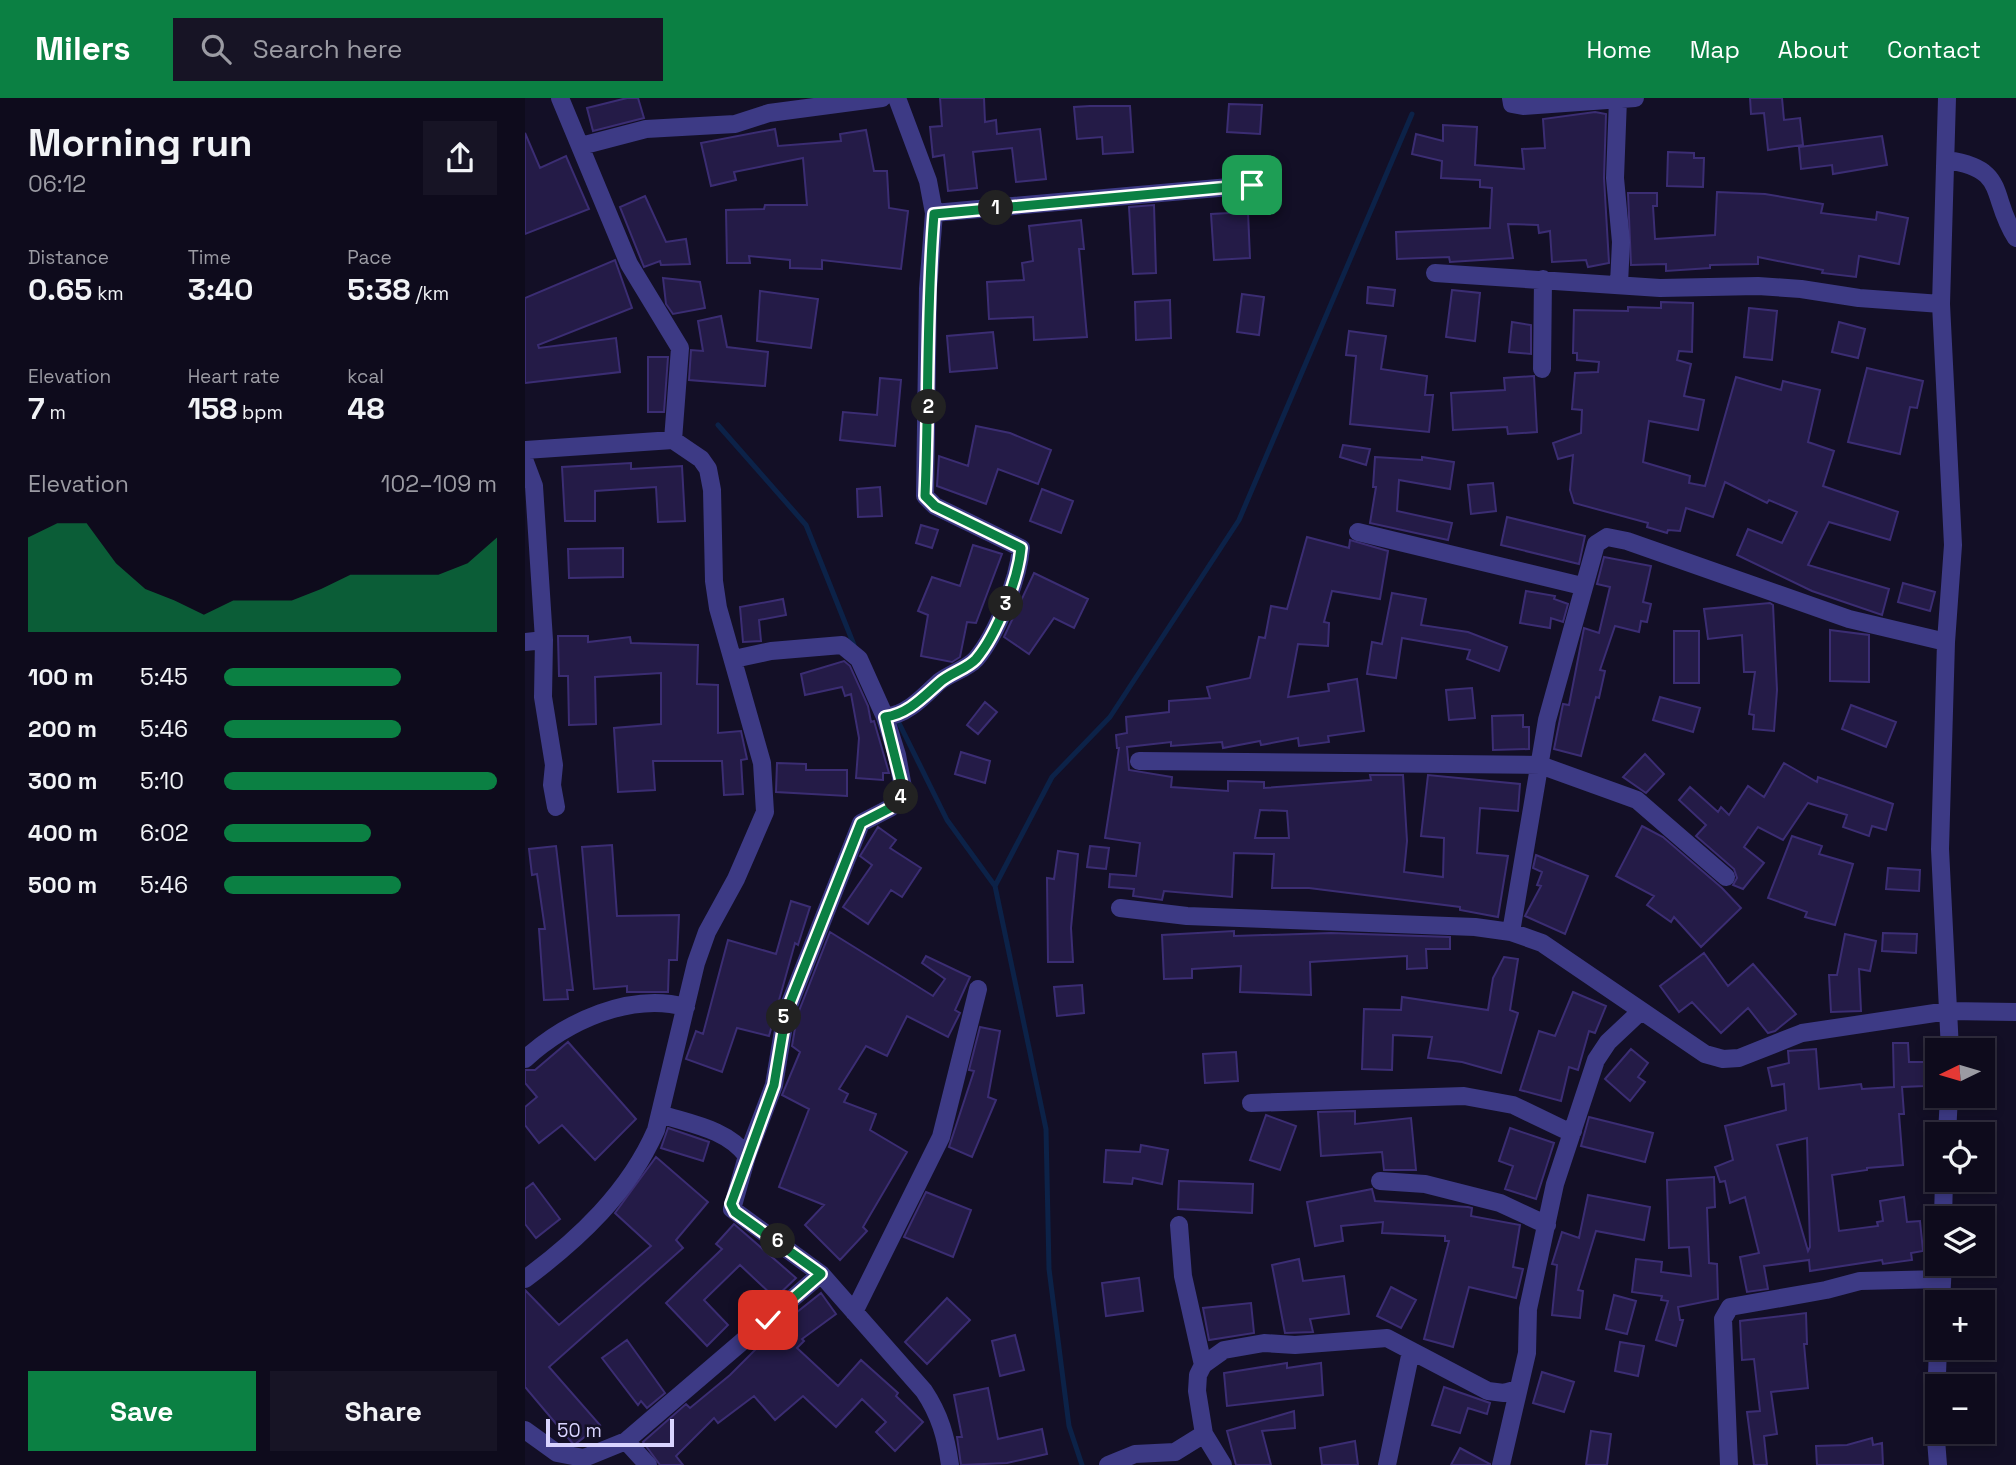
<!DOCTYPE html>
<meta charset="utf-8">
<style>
:root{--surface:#0e0b1c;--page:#171425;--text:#f1f3f6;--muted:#9b9ba3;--line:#2e2b3b;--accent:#0b8043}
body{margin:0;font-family:"Space Grotesk",sans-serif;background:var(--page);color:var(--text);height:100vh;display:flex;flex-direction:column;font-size:26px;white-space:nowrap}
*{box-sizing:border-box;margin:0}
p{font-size:23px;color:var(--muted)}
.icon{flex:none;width:38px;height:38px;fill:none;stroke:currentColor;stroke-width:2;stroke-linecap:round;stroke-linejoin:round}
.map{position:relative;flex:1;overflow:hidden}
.panel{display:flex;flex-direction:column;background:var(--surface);width:525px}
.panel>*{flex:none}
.needle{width:46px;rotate:265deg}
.fabs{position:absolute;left:1400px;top:940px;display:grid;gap:14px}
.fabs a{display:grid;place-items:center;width:70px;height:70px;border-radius:0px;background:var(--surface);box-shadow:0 4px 10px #0003,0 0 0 2px var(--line);font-size:35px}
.scale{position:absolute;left:21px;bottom:18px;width:128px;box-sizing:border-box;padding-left:7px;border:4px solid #d9d4ff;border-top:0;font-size:19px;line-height:24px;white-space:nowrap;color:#d9d4ff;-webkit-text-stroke:5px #130f26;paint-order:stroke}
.pin{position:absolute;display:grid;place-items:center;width:60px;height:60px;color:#fff;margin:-30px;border-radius:14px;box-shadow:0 4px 10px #0006}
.km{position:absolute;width:35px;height:35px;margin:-18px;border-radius:50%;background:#222;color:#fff;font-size:19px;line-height:35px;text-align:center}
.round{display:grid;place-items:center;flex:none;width:74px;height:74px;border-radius:0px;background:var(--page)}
.overview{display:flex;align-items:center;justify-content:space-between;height:119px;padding:0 28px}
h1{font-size:38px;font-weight:700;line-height:52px}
.figures{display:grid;grid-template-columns:repeat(3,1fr);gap:10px;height:119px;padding:7px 28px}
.figures div{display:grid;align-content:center}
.figures b{font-size:30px;font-weight:700}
.figures small{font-size:19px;font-weight:400}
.figures p{font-size:19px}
.chart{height:196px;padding:14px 28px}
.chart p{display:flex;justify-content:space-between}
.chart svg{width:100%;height:126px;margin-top:7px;fill:var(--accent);opacity:.7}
.cta{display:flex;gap:14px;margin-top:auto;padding:14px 28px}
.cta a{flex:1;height:80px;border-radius:0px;background:var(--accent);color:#fff;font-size:28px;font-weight:700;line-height:80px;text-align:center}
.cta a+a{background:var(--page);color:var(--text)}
ul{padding:0 28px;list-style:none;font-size:23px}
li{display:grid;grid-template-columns:112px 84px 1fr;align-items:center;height:52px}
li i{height:18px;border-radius:9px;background:var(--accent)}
header{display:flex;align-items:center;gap:42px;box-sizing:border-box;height:98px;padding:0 35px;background:var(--accent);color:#fff}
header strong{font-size:33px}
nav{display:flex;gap:38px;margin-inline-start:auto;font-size:24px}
.search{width:490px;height:63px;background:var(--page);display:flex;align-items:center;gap:18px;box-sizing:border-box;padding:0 24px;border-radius:0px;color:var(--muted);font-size:26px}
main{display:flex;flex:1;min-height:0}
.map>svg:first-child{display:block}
</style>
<header>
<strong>Milers</strong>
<div class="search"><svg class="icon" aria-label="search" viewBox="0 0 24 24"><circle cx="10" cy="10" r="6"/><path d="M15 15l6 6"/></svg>Search here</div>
<nav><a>Home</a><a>Map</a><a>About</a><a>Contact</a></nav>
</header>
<main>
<section class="panel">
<div class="overview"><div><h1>Morning run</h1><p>06:12</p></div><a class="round"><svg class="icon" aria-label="share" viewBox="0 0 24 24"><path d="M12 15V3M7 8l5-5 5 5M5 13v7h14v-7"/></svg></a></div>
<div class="figures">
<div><p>Distance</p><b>0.65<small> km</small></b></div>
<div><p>Time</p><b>3:40</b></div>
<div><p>Pace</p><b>5:38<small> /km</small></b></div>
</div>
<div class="figures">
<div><p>Elevation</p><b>7<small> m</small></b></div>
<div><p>Heart rate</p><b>158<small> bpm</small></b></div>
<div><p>kcal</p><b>48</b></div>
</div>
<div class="chart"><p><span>Elevation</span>102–109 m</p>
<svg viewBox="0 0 160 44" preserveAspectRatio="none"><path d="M0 44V11L10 6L20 6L30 20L40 29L50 33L60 38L70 33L80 33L90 33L100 29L110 24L120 24L130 24L140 24L150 20L160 11V44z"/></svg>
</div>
<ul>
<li><b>100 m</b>5:45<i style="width:65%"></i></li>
<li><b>200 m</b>5:46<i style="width:65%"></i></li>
<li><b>300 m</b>5:10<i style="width:100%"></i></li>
<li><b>400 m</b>6:02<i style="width:54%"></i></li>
<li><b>500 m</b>5:46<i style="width:65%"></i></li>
</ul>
<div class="cta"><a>Save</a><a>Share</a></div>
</section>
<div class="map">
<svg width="1491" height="1367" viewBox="0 0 1491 1367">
<rect width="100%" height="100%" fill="#130f26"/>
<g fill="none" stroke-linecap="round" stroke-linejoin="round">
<path stroke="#0c2248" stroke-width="5" d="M193,327L281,427L329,547
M371,619L422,722L470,788L521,1031L524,1171L544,1328L557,1367
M470,788L527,679L585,619L714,422L887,16"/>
</g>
<path fill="#241b47" stroke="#3b2d73" stroke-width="2" fill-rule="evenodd" d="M102,0H113L119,20L68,33L62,10Z
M415,0H459L460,24L471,22L472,36L515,31L521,81L491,84L487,50L448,54L452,90L423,93L419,57L408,59L405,29L417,28Z
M1225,0H1257L1259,22L1275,20L1278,47L1243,52L1239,15L1226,16Z
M704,6L737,7L735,36L702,34Z
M565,8H605L608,54L578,56L577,39L552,41L549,9Z
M1070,14L1081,16L1079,80L1084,165L1063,169L1061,162L1027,164L1025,133L1014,135L1013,127L983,126L988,160L925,164L924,159L872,161L871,134L965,130L967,90L955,89V82L916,80L917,63L887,56L891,36L918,43V27L952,29L950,67L999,71L997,51L1020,50L1018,21Z
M250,31L253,48L316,43L315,36L341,32L349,73H362L364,110L383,113L376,171L297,162V171L265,170V162L224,158L225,165H202L201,112L239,111L240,107H282L278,60L209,74L211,82L186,88L176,45Z
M0,35L15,70L41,58L64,111L0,136Z
M1357,38L1362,67L1308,76L1307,67L1276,71L1274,49Z
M1143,54L1169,55V60H1179L1178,89L1142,88Z
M1192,94L1240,96L1298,106L1296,115L1351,122L1352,114L1383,120L1374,166L1334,158L1331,179L1297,175L1298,172L1233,159V166L1185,167V170L1141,173V166L1106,167L1103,95H1132V108H1128L1130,141L1190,137Z
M120,98L141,144L161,141L165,166L136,167L135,163L119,169L95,109Z
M629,107L631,175L608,176L604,109Z
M723,114L725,160L689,162L686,116Z
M556,122L559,151H554L562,239L509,242L508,219L464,221L462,184L499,182L497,165L508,163L504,128Z
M90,162L107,210L13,247L14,250L91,240L95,274L0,285V200Z
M138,180L175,184L180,210L148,216L141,206Z
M843,189L870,192L868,208L842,205Z
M927,192L955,195L950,243L921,239Z
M235,193L293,201L286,250L232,243Z
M717,196L739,199L734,237L712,234Z
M645,202L646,240L611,242L610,204Z
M1136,204L1168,205L1167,254L1154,253L1152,262L1166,266L1159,298L1179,302L1173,332L1124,323L1118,364L1165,378L1164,385L1180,388L1211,279L1256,292L1258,283L1295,292L1283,344L1309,353L1298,388L1373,414L1365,442L1304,424L1283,467L1364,491L1357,517L1287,493L1212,457L1223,431L1257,445L1272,414L1244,402L1242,405L1200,384L1188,419L1161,410L1155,433L1143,432L1142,435L1122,429L1123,425L1049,405L1045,392L1048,357L1033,361L1028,345L1056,335L1057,312L1047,311L1050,275L1073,274L1074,264L1052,262V255H1048L1049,212L1103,213V209L1136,210Z
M1224,210L1252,213L1247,262L1219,259Z
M196,218L202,249L243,254L240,288L164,282L166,252L178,253L173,223Z
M987,224L1006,227V256L984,254Z
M1314,224L1340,231L1333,260L1307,254Z
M824,233L861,238L856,271L902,278L900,297H908L904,334L825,326L831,258L821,257Z
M468,234L472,270L425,274L422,238Z
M123,259H143L139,314H123Z
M1342,270L1398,283L1392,310L1385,309L1375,356L1323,344Z
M1009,278L1012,334L983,336L982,329L928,332L926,295L980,292L979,280Z
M355,280L376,282L370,348L315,342L318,314L352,317Z
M451,328L485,335L526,352L513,386L473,371L461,406L412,388L414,358L443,368Z
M818,347L845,351L841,367L815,359Z
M850,359L897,362V359L929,364L925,391L874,382L872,413L927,425L923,442L845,425L851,389H848Z
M106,365V371L157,368L160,423L133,424L131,389L70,393V423H40L37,369Z
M968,385L971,413L946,416L943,387Z
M355,389L357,418L333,419L332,391Z
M517,391L548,403L536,435L505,423Z
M982,419L1060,438L1054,466L976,447Z
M396,427L413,432L407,450L391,445Z
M782,439L824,450L825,442L863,453L855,501L807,493L799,524L804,525L803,548L773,546L763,599L804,593L803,586L832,581L839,633L803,638L804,644L774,648L773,640L736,647L735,643L698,650L697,644L646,648V644L602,649L604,672L647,679L646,689L703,693V683L739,684V690L846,682L845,677H878L882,743L879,774L918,779L919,740L896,738L903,677L995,686L993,713L955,710L952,755L983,758L973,819L935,812V809L784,790H747L749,756L709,755L707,799L639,793L637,802L608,798L609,791L584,789L585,776L611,778L615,745L580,740L594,650H592L591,637L602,635L601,619L644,614V603L685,600L682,589L725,580L734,539L740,540L746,508L762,511ZM735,712L762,713L764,740H730Z
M448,447L477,456L451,525L442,524L435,559L427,564L396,558L403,517L393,513L407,479L435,488Z
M98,450V479L44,480L43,451Z
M1079,459L1126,468L1118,504L1126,506L1122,524L1116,523L1114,534L1090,528L1075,572L1080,573L1074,600L1071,599L1056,658L1029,651L1038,606L1044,607L1059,530L1074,535L1085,489L1072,486Z
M509,475L563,501L549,530L529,520L504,556L479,539Z
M1378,485L1410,494L1405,513L1373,504Z
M1001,493L1030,498L1029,501L1043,506L1038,524L1026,520L1025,530L995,525Z
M867,495L901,501L896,527L943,534L982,549L974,573L942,561L945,552L877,540L871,580L842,576L847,544L857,546Z
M258,501L261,517L234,522L236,543L218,544L215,509Z
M1245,505L1248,507L1252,592L1249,633L1228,631L1229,617L1224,616L1230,574H1219L1217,537L1183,541L1179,511Z
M1305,532L1344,537V584L1305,583Z
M1149,533H1174V585H1149Z
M33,538H63V544L105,539L106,545L173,547L172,586L193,587V635L216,633L222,661L216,662L218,696L199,697L197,663H128L130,692L93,694L89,630L136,626V575L70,579L71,626L44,627L43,578H34Z
M319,563L325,568L343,608L346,624L349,623L364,675H358V682L331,680L334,640L326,596L320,598L317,589L280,597L276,576Z
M947,590L950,620L924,622L921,592Z
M1135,599L1175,610L1168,634L1128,622Z
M460,604L472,614L453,636L442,627Z
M1326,607L1371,624L1361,649L1317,631Z
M998,617V629H1004V651L968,652L967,618Z
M436,654L465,663L460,685L430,676Z
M1120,656L1139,676L1121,695L1098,679Z
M252,665L281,666V672H322V698L251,694Z
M1259,665L1292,684L1293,679L1368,706L1361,732L1347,728L1344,738L1318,729L1322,717L1283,705L1258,742L1233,729L1219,749L1239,765L1218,791L1208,787L1212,780L1209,771L1171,738L1181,727L1154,702L1165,689L1193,714L1196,709L1204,717L1223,688L1239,699Z
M1117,728L1138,739L1197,790L1216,810L1176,849L1149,819L1146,824L1122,807L1129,798L1091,778Z
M353,729L371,742L365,750L396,770L377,799L366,792L343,826L318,809L347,767L335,758Z
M1267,738L1297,748L1294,756L1328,766L1310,827L1280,819L1282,814L1243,800Z
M87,747L92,818L154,817L152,862H144L143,894H102V888L69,891L57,749Z
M31,748L48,892H42L43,901L19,902L14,831H20L12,776L7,777L4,751Z
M565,748L584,750L581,771L562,769Z
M533,753L553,756L546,830L548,864H523L522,780L529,781Z
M1011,757L1063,778L1040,836L1000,818L1016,788L1012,787L1017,774L1008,770Z
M1363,770L1395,772L1394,793L1361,791Z
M266,803L285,809L273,847L270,845L244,938L212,930L197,974L161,961L171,933L178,936L203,842L251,856Z
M709,833V838L806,835L925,839V851H901L902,870L882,871V858L785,864L786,897L715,894L716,868L667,871V880L639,881L637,837Z
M305,834L408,898L420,881L397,865L401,858L445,879L430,912L435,915L423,939L382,918L362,958L341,948L314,991L323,996L319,1004L351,1016L345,1032L382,1054L338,1129L342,1133L315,1162L280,1127L299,1107L254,1089L284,1011L257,997L275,954L267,948L272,918Z
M1358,835L1392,836L1391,855L1357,853Z
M1320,836L1351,843L1345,873L1334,871L1336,913L1306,914L1304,877H1312Z
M1179,855L1203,888L1228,866L1271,916L1250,933L1243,935L1223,910L1196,935L1167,904L1154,914L1135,888Z
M979,859L993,861L985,912L993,915L976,975L937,964L903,960L907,939L868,937L867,972L837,971L839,911L876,912L877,899L963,912L968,880Z
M557,887L559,915L532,918L529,889Z
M1048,894L1081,908L1070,935L1064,933L1053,972L1044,969L1036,1003L995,992L1014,933L1030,938Z
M455,929L475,933L463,999L471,1002L447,1059L424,1049L449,973L444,972Z
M43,944L111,1021L70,1062L37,1027L14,1045L0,1027V1009L12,999L0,985V972H10Z
M1368,945H1383L1384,964H1399L1400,988L1377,989L1379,1016H1374L1378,1067L1342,1070V1072L1307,1077L1314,1133L1353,1128L1352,1124L1358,1123L1355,1103L1379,1099L1382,1124L1395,1123L1398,1153L1386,1155L1387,1162L1358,1166L1357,1162L1285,1173L1284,1162L1239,1168L1243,1191L1222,1194L1215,1159L1234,1155L1220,1099L1205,1105L1200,1083L1195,1084L1190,1069L1208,1062L1200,1028L1261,1012L1259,986L1247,988L1243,970L1264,965L1263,953L1291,951L1294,991L1336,986L1337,991L1369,989ZM1282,1040L1285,1149L1283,1153L1252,1047Z
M1106,951L1123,965L1113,979L1120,984L1105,1003L1080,981Z
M711,954L713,983L680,985L678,956Z
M830,1013V1026L886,1020L891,1072H859L857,1054L796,1058L793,1014Z
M741,1017L771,1028L755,1072L725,1062Z
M1064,1019L1128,1035L1120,1064L1056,1048Z
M143,1030L184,1044L178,1063L136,1050Z
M985,1030L1029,1045L1011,1101L980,1091L988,1068L974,1063Z
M616,1047L643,1052L637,1086L608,1080L607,1086L579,1084L581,1052L615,1054Z
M131,1059L183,1104L151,1142L158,1150L24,1269L75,1327L49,1347L0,1289V1192L34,1227L126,1148L90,1115Z
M1189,1079L1190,1109L1182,1110L1184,1165L1192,1166L1193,1201L1153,1209L1155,1222H1158L1151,1248L1131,1242L1143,1203L1136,1202L1137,1198L1107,1194L1111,1161L1137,1164L1136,1174L1166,1178L1164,1149L1144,1150L1142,1082Z
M654,1083L728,1086L727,1115L653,1111Z
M8,1085L35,1121L11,1140L0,1126V1091Z
M847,1091L850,1103L943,1109L947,1110L946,1118L995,1127L988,1169L998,1171L991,1200L944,1189L928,1249L899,1241L924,1143H920V1138L857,1135L858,1124L816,1128L818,1143L790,1148L782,1104Z
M401,1094L446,1112L428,1159L379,1139Z
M1063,1097L1125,1109L1119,1142L1071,1133L1053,1192L1058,1193L1055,1220L1027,1217L1032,1167L1027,1166L1037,1134L1054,1140Z
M209,1126L271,1180L250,1200L215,1167L179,1202L203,1227L182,1248L141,1205L197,1151L191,1146Z
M774,1161L778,1183L819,1178L824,1216L785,1221L788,1234L760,1235L747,1167Z
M614,1180L618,1213L581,1218L577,1185Z
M866,1189L891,1202L876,1230L852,1218Z
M296,1195L311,1216L277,1241L279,1243L272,1250L313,1288L336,1262L373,1295L371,1298L398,1324L370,1353L351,1334L361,1324L337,1301L311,1329L278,1298L250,1322L229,1298L193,1325L189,1320L151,1358L158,1367H135L118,1344L161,1306L165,1310L205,1277L234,1248L232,1246Z
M1089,1197L1111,1203L1102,1236L1081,1231Z
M422,1200L445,1222L402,1266L380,1244Z
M726,1205L729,1235L684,1242L678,1210Z
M1281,1215L1282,1246H1279L1283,1290L1246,1294L1252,1336L1239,1338L1242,1367H1229L1222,1314L1235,1313L1229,1261L1217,1262L1215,1223Z
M490,1237L499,1272L475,1278L467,1243Z
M102,1242L140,1295L122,1310L116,1303L113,1307L77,1260Z
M1095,1244L1119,1248L1113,1278L1090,1273Z
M762,1265V1270L796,1265L798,1297L702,1308L699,1275Z
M1017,1274L1049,1284L1039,1314L1008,1305Z
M919,1289L965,1305L962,1316L943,1310L935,1335L907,1327Z
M463,1290L473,1341L517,1331L522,1356L482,1365L436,1367L432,1339H437L429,1297Z
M769,1313L770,1330L737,1333L746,1367H711L702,1333Z
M1066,1333L1086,1336L1082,1367H1061Z
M1347,1340L1348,1347L1357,1345L1358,1367H1292L1291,1348L1322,1347Z
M830,1343L833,1367H797L795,1350Z
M935,1350L965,1366V1367H926Z"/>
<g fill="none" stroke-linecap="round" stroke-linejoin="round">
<path stroke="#3d3a85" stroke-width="18" d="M35,0L104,166L155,250L148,342
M986,0L987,6L998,8L1110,0
M1422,0L1416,206L1428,447L1421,544L1415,751L1425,952
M1093,1L1090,80L1096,144L1094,186
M56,48L121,31L210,26L244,15L357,0
M1422,62C1484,71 1464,98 1491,140
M409,115L727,87
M910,175L1135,190L1233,188L1276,191L1334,200L1416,206
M1017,271L1018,181
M0,352L148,342L176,361L183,371L187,392L189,483L193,510L237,665L240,714L211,781L182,834L171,865L131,1032C104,1094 54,1141 0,1181
M0,364L9,388L19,542
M833,434L1057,488
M0,544L19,542L18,599L29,667L27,687L31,709
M209,561L246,553L317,547L334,561L360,619L372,657L379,695L365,710L336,725L261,915L249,987L222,1058
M360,619C382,617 398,599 414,584C425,575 442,571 451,561C472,536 493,482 496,450L410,408L400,398L403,191L409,115L403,83L372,0
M614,663L1015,667L1112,702L1201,779
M595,810L662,818L950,829L986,834L1017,845L1180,956L1198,961L1214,960L1277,935L1423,913L1491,914
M986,834L1022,622L1071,446L1082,439L1102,443L1324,521L1421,544
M0,961C42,923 105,894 161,909
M726,1005L939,998L988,1007L1038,1031L1048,1033
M135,1016C166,1026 202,1031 222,1058L207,1111L296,1176L399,1293C415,1317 421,1339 425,1367
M1422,1036L1424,998
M855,1083L900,1086L975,1105L1022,1127
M1418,1120L1419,1082
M654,1127L658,1178L678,1267
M1416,1204L1418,1166
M329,1214L416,1039L453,891
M1413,1250L1410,1329L1413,1367
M0,1332L32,1355L59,1360L101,1343L296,1176
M101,1343L123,1367
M583,1367L610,1356L650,1354L679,1336
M698,1367L679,1336L672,1293L673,1277L678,1267L699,1252L739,1245L770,1247L862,1240L963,1293L979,1295L993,1291
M862,1367L886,1253
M976,1367L1002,1255L1003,1211L1030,1086L1071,962L1083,944L1116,913
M1204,1367L1198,1221L1205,1209L1301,1192L1335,1183L1417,1181"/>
</g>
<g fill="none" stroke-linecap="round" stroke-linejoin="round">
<g stroke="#fff" stroke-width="14">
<path id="route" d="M243,1222L296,1176L210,1114L206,1106L249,987L261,915L336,725L365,710L379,695L360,619C383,616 398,599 414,585C425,575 442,571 451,561C472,536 493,482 496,450L410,408L400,398C404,304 401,210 409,116L727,87"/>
</g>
<use href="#route" stroke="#0b8043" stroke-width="9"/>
</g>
</svg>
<div class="fabs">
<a><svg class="needle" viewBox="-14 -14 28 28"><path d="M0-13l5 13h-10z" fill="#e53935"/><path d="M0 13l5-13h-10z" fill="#9b9ba3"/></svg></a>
<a><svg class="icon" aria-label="locate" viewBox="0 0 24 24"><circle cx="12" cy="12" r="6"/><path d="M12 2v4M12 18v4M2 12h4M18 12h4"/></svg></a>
<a><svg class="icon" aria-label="layers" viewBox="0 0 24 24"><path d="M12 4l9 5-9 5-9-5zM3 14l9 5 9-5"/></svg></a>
<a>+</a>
<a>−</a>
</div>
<div class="scale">50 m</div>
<div class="pin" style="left:727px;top:87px;background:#1e9e55"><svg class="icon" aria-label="arrive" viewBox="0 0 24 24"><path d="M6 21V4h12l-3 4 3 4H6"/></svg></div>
<div class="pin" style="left:243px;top:1222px;background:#d93025"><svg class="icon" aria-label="check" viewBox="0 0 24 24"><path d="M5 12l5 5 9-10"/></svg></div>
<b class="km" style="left:471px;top:110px">1</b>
<b class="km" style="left:404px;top:309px">2</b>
<b class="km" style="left:481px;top:506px">3</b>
<b class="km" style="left:376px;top:699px">4</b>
<b class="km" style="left:259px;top:919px">5</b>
<b class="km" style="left:253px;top:1143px">6</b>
</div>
</main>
